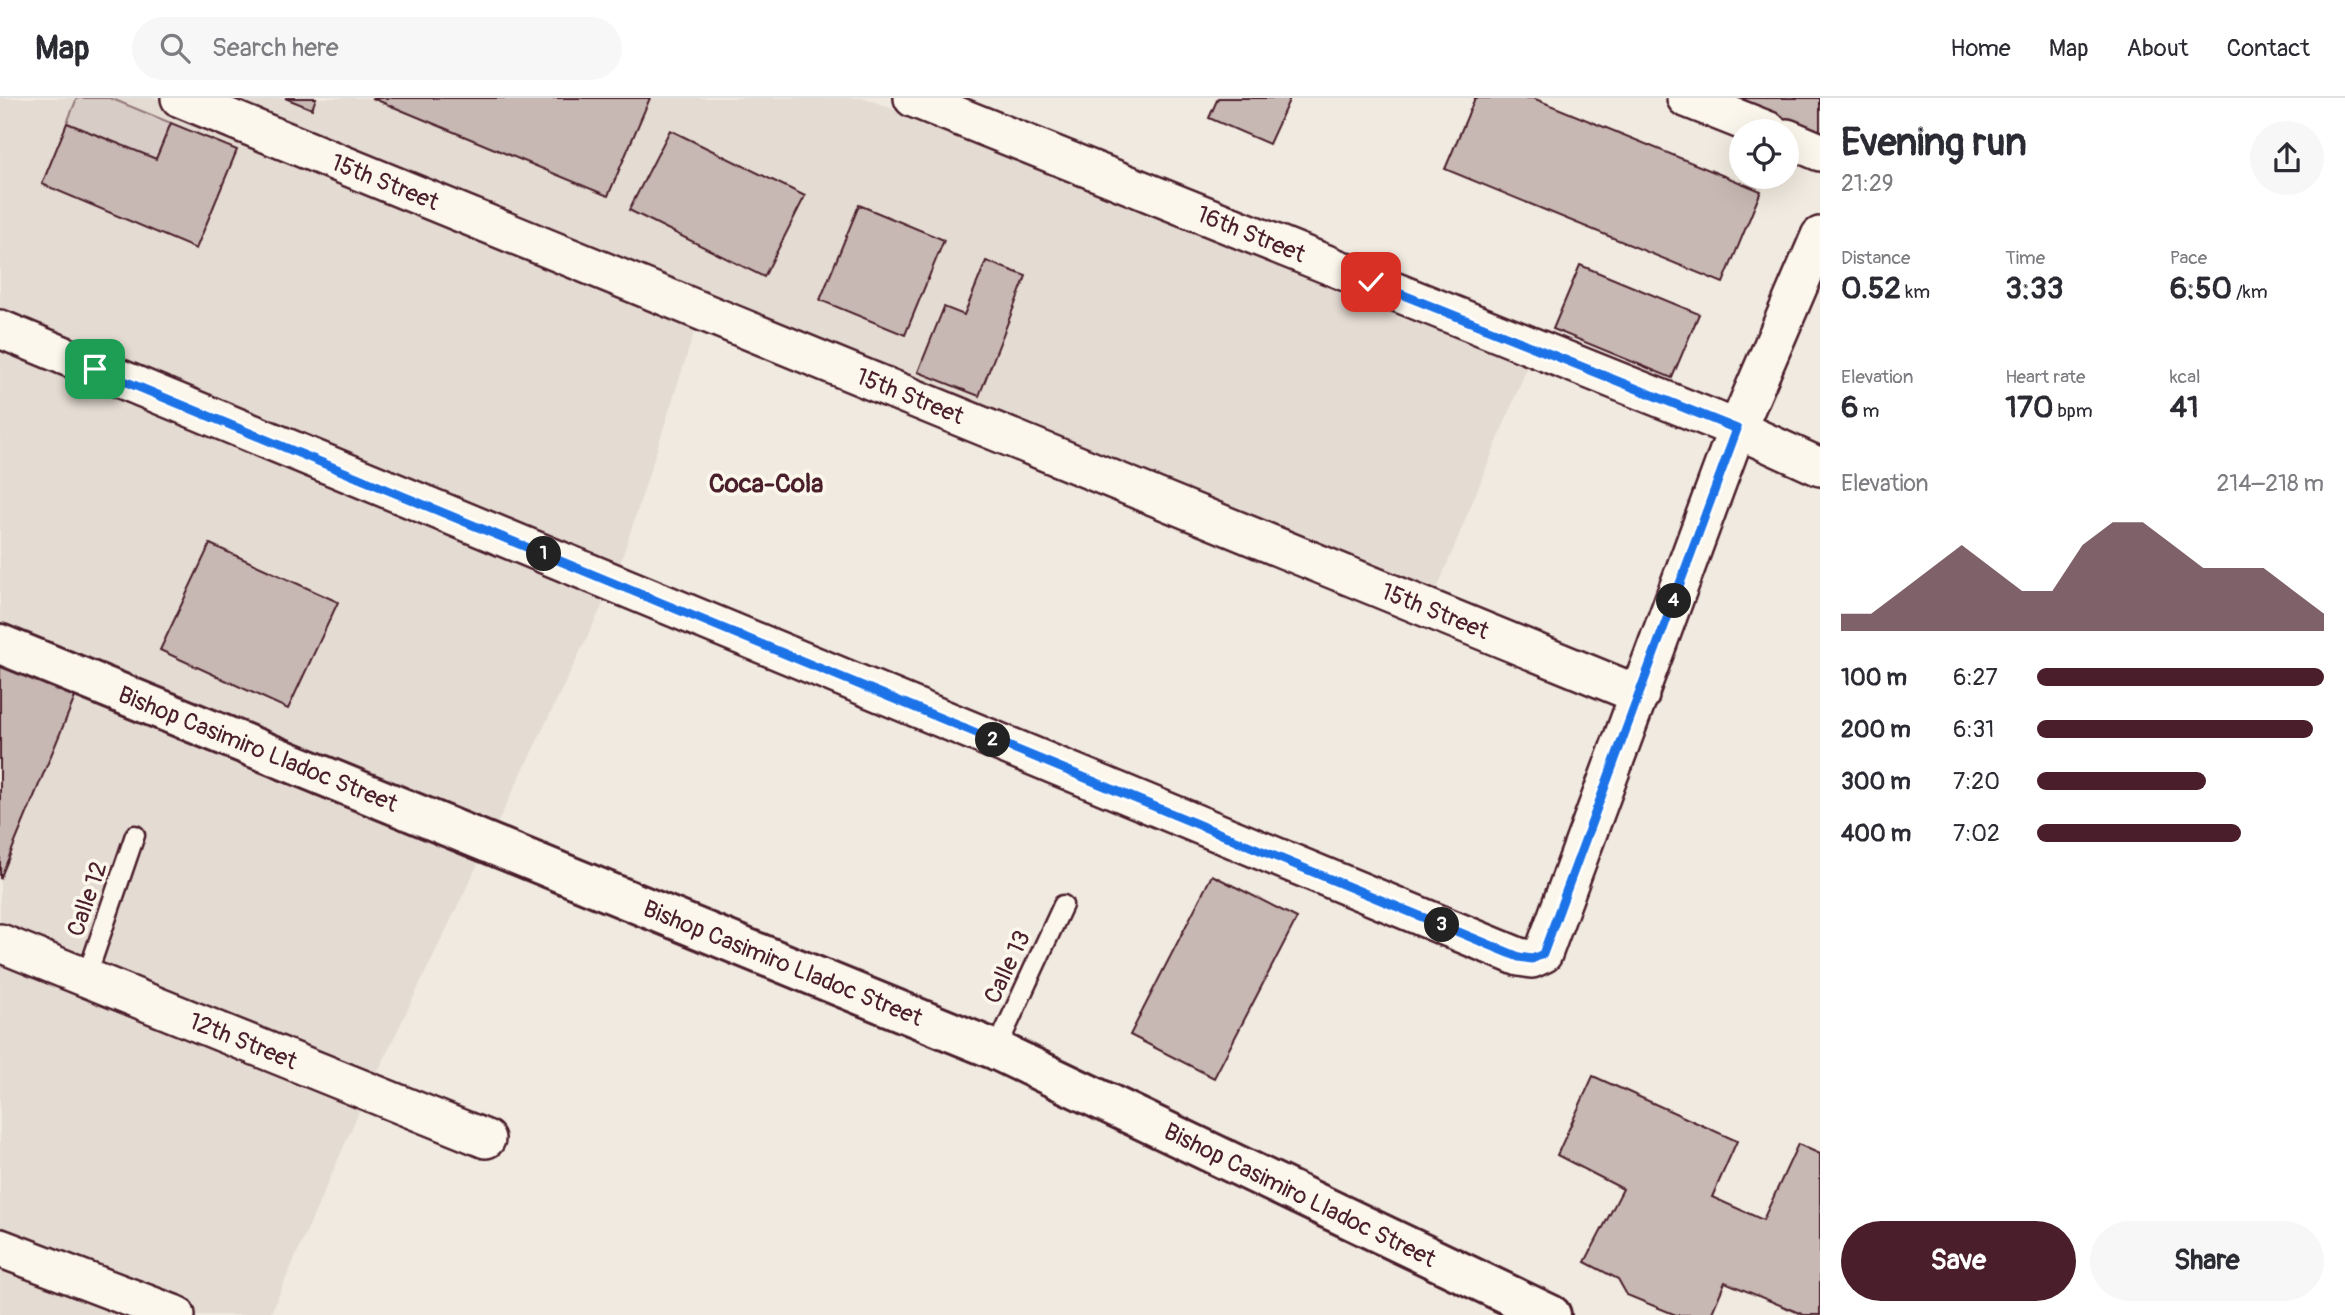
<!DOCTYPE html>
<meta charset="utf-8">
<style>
:root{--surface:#fff;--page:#f7f7f7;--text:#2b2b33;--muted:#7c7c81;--line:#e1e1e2;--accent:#4a1f2b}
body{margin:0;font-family:Pangolin,sans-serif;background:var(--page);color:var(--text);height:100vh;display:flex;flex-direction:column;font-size:26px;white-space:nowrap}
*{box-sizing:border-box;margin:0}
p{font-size:23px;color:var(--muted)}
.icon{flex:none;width:38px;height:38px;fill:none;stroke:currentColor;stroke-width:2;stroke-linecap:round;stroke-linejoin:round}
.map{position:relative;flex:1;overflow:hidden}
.sheet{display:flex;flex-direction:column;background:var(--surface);width:525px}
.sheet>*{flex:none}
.tools{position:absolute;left:1729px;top:21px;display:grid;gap:14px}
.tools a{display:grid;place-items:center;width:70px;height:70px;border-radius:50%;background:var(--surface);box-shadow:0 7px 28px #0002;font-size:35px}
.pin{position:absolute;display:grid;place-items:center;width:60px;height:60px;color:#fff;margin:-30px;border-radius:14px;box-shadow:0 4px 10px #0006}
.km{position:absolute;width:35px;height:35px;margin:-18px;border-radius:50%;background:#222;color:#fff;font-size:19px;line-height:35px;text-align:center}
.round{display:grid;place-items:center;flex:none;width:74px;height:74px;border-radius:37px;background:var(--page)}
.summary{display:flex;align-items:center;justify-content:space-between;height:119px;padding:0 21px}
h1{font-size:38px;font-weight:700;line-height:52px}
.figures{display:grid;grid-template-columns:repeat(3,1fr);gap:10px;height:119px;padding:7px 21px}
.figures div{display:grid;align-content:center}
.figures b{font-size:30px;font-weight:700}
.figures small{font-size:19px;font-weight:400}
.figures p{font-size:19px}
.chart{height:196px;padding:14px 21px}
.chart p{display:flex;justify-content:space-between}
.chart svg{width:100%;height:126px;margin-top:7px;fill:var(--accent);opacity:.7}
.primary-button{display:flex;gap:14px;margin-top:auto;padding:14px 21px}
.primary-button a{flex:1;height:80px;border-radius:42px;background:var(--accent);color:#fff;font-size:28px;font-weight:700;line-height:80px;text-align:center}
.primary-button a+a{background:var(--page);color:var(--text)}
ul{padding:0 21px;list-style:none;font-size:23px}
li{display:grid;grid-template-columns:112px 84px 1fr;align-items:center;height:52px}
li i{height:18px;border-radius:9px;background:var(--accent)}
header{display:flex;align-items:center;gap:42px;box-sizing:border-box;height:98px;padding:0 35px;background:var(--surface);border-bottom:2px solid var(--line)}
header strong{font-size:33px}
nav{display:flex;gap:38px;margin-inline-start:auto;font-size:24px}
.search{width:490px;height:63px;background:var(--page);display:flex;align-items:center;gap:18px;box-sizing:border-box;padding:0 24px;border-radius:38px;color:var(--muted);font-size:26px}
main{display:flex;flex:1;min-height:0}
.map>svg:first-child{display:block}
</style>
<header>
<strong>Map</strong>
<div class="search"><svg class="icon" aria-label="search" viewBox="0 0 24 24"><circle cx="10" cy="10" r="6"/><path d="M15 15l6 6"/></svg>Search here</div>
<nav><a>Home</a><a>Map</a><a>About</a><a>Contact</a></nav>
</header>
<main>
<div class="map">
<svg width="1820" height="1217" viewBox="0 0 1820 1217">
<rect width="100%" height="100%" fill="#f0eae0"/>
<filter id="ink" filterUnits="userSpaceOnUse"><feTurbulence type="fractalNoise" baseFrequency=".0143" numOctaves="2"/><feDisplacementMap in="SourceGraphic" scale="14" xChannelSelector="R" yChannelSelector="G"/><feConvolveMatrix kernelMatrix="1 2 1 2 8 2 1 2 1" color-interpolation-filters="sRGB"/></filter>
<g filter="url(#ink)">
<path fill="#e4dbd2" d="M0,0H865L1528,267L1437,491L706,197L616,479L364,1002L270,1217H0Z"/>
<path fill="#d8ccc6" stroke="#917678" stroke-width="2" d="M77,0H110L171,25L156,61L67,25Z"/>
<path fill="#c8b8b3" stroke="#4a1f2b" stroke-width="2" d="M285,0H316L312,11Z
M372,0H650L608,98Z
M1218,0H1290L1269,46L1209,20Z
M1475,0H1533L1761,93L1723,185L1445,71Z
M1725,0H1820V38Z
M67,25L156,61L171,25L237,52L196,151L42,86Z
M670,32L805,98L764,179L629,112Z
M859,107L944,142L905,237L820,202Z
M986,163L1026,178L979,298L918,274L944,209L964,217Z
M1580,167L1699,216L1672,280L1553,231Z
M210,446L338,504L288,611L160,552Z
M0,561L78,592L0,781Z
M1212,777L1297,820L1214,980L1130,937Z
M1593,978L1737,1043L1712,1099L1763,1122L1798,1046L1820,1056V1217H1804L1725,1184L1711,1217H1676L1627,1197L1618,1181L1585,1164L1623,1091L1557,1057Z"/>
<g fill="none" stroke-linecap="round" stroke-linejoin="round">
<g stroke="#4a1f2b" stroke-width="23">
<path id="lane" d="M86,880L135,737
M996,952L1063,807"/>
</g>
<g stroke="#4a1f2b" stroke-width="42">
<path id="street" d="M180,0L1640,597
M913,0L1737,331L1820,369
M1686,0L1769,33
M1787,40L1820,54
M0,231L1519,859L1532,861L1543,856L1737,331L1820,138
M0,845L486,1041
M0,1150L176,1217"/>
</g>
<g stroke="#4a1f2b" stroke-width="44">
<path id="secondary" d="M0,546L996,952L1551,1217"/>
</g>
<use href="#lane" stroke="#fbf7ec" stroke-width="18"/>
<use href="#street" stroke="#fbf7ec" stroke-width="37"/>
<use href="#secondary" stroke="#fbf7ec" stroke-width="38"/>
</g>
</g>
<g fill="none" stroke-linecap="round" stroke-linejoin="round" filter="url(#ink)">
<g stroke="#fff" stroke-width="14">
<path id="route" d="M95,271L1519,859L1532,861L1543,856L1737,331L1371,184"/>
</g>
<use href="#route" stroke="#1a73e8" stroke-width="9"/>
</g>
<g text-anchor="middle" stroke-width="7" stroke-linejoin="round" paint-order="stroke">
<g font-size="24" fill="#4a1f2b" stroke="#fbf7ec">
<text transform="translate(385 84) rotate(22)" y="8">15th Street</text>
<text transform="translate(1251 136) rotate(22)" y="8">16th Street</text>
<text transform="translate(910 298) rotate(22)" y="8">15th Street</text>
<text transform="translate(1435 513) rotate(22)" y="8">15th Street</text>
<text transform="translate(258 651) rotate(22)" y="8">Bishop Casimiro Lladoc Street</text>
<text transform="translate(87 801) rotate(-71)" y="8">Calle 12</text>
<text transform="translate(783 865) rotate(22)" y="8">Bishop Casimiro Lladoc Street</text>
<text transform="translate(1007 869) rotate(-65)" y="8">Calle 13</text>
<text transform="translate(243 943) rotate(22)" y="8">12th Street</text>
<text transform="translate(1300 1097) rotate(26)" y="8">Bishop Casimiro Lladoc Street</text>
</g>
<g font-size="26" font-weight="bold" fill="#4a1f2b" stroke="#fbf7ec">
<text x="766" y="394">Coca-Cola</text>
</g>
</g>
</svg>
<div class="tools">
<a><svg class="icon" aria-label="locate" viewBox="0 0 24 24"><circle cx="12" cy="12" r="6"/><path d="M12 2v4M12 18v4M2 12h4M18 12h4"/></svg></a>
</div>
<div class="pin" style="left:95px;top:271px;background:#1e9e55"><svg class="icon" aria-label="arrive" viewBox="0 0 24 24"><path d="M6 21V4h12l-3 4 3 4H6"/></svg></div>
<div class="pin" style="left:1371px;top:184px;background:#d93025"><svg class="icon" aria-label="check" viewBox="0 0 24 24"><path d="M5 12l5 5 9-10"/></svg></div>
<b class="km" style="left:544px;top:456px">1</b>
<b class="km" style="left:993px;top:642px">2</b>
<b class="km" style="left:1442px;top:827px">3</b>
<b class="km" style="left:1674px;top:503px">4</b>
</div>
<section class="sheet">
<div class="summary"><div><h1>Evening run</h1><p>21:29</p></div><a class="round"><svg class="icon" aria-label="share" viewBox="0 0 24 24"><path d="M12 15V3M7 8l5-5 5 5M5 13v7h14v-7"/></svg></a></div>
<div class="figures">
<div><p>Distance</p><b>0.52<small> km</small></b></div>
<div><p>Time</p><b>3:33</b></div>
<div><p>Pace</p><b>6:50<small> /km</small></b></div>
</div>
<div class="figures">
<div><p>Elevation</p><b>6<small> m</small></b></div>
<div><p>Heart rate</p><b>170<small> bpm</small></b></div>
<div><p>kcal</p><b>41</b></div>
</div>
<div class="chart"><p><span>Elevation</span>214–218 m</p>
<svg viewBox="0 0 160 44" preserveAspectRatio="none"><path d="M0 44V38L10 38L20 30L30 22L40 14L50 22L60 30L70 30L80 14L90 6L100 6L110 14L120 22L130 22L140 22L150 30L160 38V44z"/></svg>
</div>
<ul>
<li><b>100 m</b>6:27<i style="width:100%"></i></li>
<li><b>200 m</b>6:31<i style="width:96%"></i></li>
<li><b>300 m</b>7:20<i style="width:59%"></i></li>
<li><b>400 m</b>7:02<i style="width:71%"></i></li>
</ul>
<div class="primary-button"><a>Save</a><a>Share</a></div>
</section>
</main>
